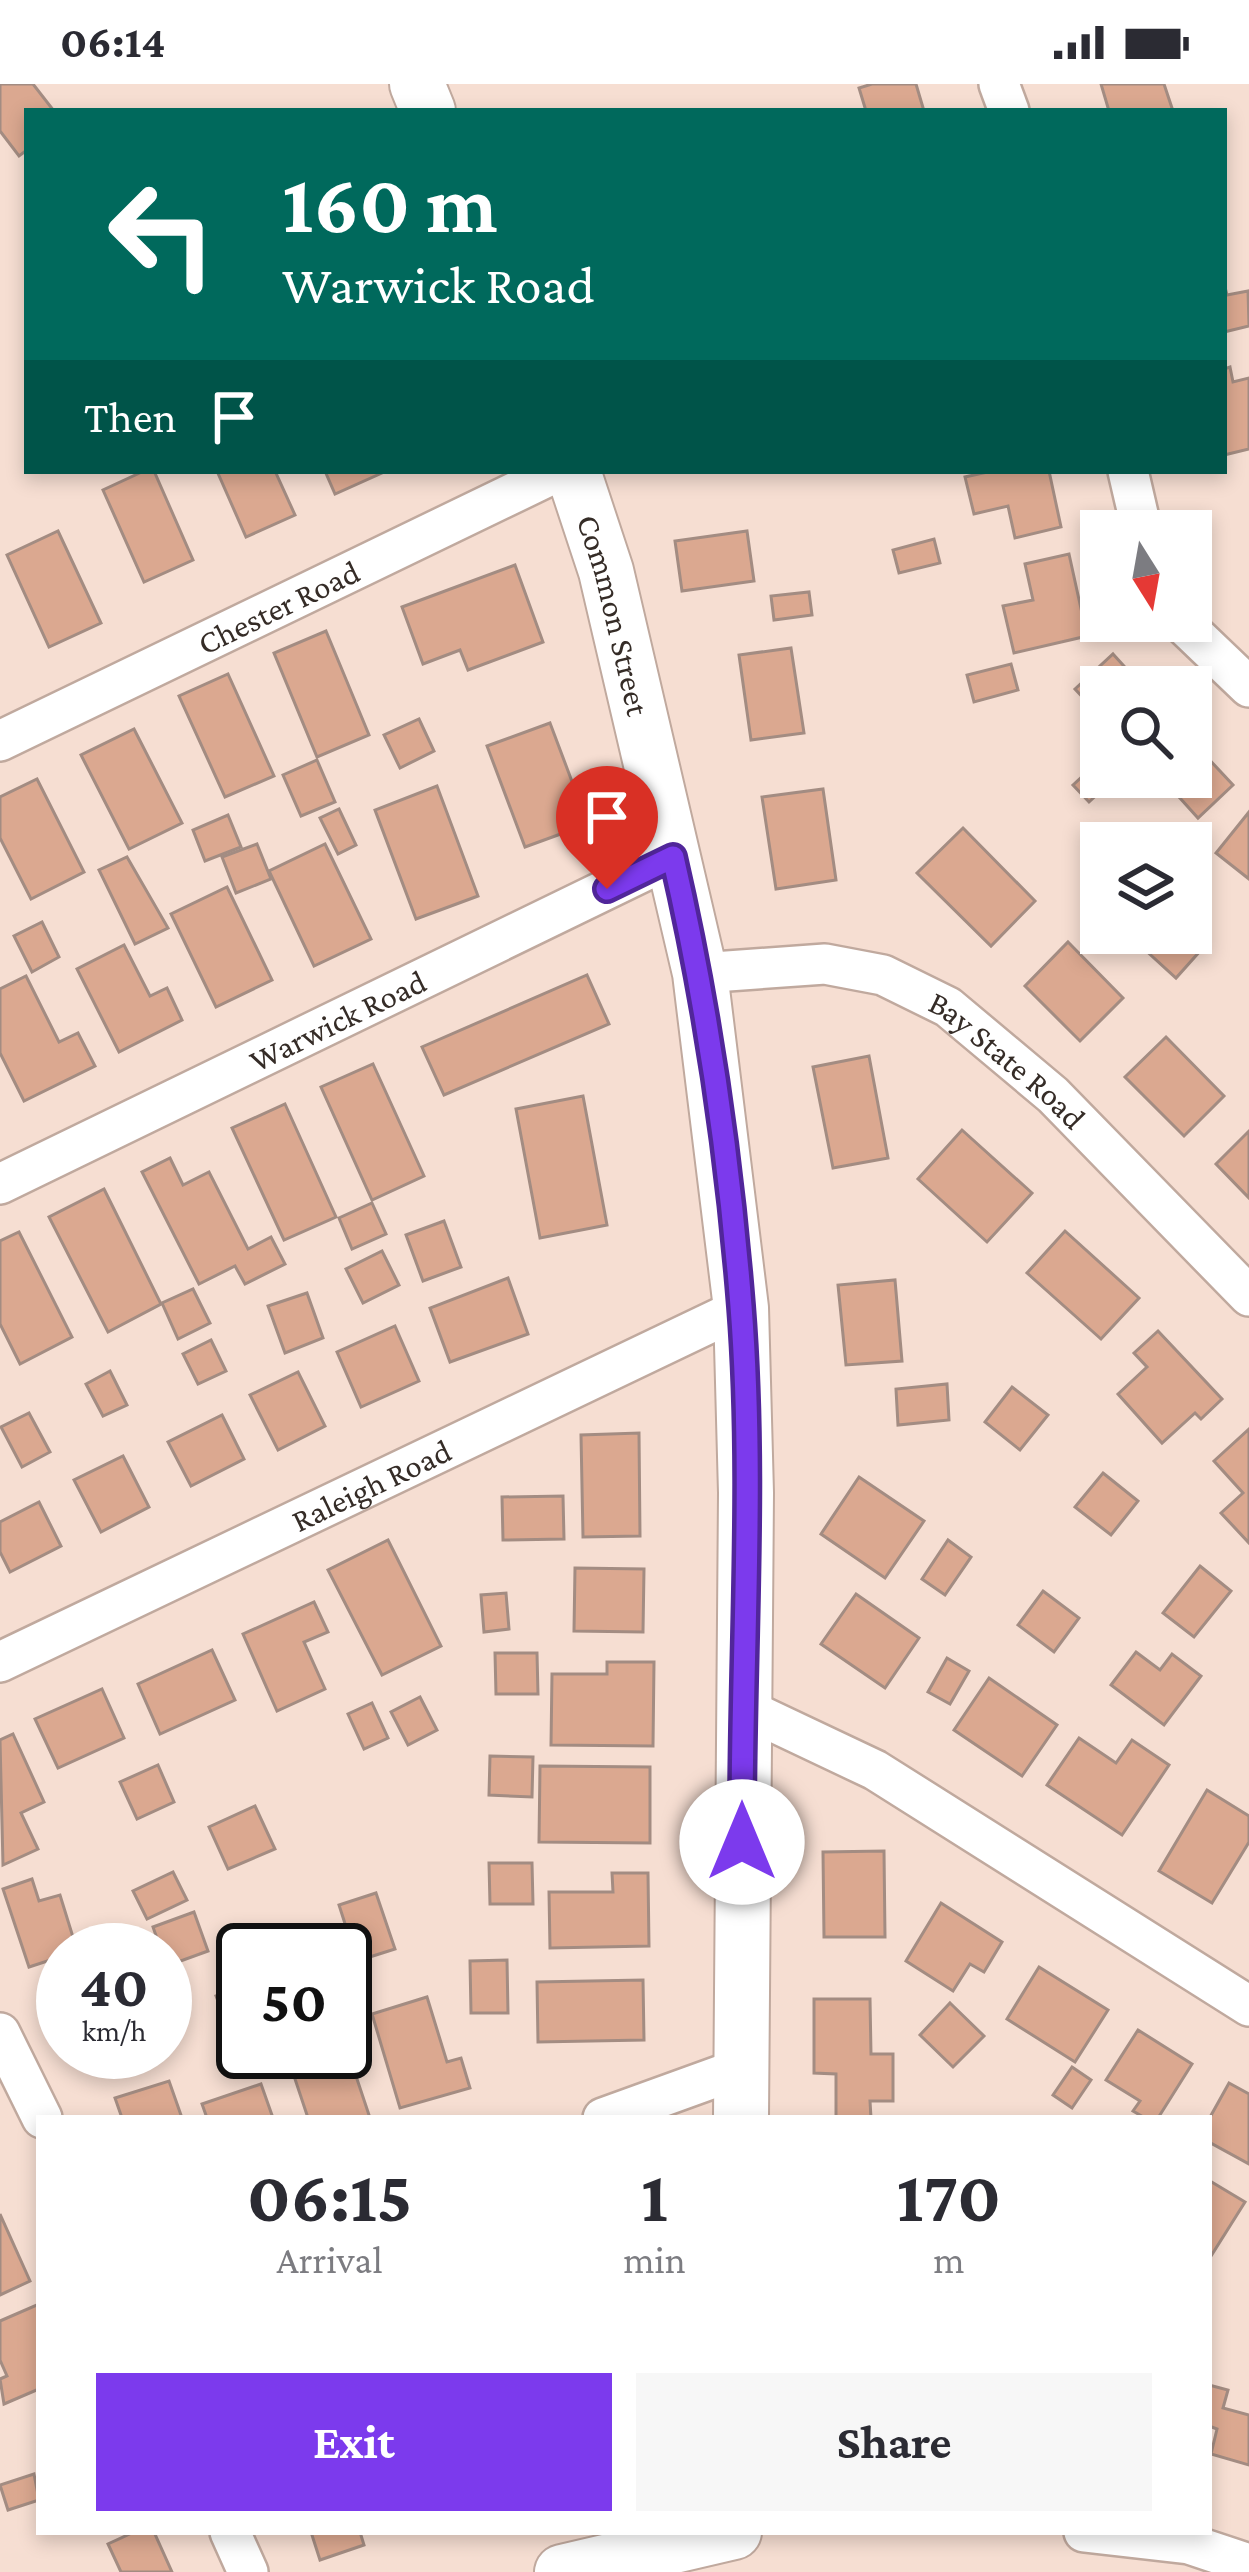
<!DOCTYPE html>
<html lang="en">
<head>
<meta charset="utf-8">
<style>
	:root { --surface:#fff; --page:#f7f7f7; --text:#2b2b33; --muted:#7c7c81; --accent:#7c3aed }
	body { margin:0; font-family:"Crimson Pro",serif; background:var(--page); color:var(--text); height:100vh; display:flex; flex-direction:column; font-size:45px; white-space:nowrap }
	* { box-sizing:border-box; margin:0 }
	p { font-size:39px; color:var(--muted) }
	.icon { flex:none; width:66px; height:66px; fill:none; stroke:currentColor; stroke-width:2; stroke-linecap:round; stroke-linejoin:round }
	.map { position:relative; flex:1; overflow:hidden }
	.sheet { position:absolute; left:36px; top:2031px; width:1176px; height:420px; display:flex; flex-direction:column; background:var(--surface); border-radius:0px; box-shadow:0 6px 18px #0003 }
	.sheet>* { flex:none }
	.top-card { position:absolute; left:24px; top:24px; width:1203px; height:366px; border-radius:0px; box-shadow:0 6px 18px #0003; background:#00695c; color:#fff; overflow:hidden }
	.needle { width:78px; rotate:169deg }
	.tools { position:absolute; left:1080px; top:426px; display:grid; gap:24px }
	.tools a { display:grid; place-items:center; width:132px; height:132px; border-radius:0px; background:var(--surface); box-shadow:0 6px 18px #0003; font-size:60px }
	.speed { position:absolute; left:36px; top:1839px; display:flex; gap:24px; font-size:60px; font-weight:700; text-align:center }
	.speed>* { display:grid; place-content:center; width:156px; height:156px; border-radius:50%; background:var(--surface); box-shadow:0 6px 18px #0003; line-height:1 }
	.speed small { font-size:30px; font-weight:400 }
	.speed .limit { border:6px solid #111; border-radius:18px; background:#fff; color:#111 }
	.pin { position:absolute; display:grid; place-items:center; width:102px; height:102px; color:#fff; margin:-123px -51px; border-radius:50% 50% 50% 0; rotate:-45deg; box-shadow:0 0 12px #0007 }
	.pin .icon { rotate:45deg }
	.me { position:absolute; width:132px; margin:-66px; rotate:0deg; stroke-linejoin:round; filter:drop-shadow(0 0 9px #0008) }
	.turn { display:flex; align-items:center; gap:42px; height:252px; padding:0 60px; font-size:54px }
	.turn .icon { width:156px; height:156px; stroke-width:2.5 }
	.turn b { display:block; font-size:84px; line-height:102px }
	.then { display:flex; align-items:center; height:114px; padding:0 60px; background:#0003; gap:24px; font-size:45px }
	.eta { display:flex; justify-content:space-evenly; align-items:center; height:204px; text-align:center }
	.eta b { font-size:72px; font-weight:700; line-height:84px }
	.action { display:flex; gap:24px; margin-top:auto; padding:24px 60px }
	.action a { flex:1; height:138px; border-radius:0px; background:var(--accent); color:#fff; font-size:48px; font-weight:700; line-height:138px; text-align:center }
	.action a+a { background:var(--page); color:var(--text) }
	.status { display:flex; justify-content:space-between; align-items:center; height:84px; padding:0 60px; background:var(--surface); direction:ltr }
	.status svg { height:33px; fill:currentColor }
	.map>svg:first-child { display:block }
	.building { fill:#dba890; stroke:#a38c82; stroke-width:3 }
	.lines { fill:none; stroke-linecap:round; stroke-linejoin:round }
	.street-casing { stroke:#c0a99e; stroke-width:44 }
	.secondary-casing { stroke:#c0a99e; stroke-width:58 }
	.street { stroke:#fff; stroke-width:39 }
	.secondary { stroke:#fff; stroke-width:54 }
	.route-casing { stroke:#51269a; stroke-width:30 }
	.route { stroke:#7c3aed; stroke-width:21 }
	.labels { text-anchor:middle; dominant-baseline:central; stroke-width:12; stroke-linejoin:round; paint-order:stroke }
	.street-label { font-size:33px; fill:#352c27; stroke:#fcede6 }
</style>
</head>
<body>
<div class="status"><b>06:14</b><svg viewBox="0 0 49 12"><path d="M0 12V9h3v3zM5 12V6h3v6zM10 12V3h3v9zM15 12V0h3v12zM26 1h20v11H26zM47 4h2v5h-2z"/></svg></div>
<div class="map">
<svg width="1249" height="2488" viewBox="0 0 1249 2488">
	<rect width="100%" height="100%" fill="#f6ded2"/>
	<!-- building -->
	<g class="building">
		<path d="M 0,0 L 33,0 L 54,27 L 27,27 L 27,66 L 19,72 L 0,47 Z"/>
		<path d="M 872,0 L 916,0 L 924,27 L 866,27 L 859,4 Z"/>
		<path d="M 1101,0 L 1164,0 L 1173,27 L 1109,27 Z"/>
		<path d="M 1224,199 L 1227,211 L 1248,207 L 1249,242 L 1224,248 Z"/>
		<path d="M 1230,283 L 1233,298 L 1249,294 L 1249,365 L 1224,371 L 1224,285 Z"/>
		<path d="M 144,387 L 154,387 L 193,476 L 144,498 L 103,406 Z"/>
		<path d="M 217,387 L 275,387 L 295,431 L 246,453 Z"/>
		<path d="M 325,387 L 383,387 L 384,388 L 335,410 Z"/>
		<path d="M 992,387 L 1049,387 L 1061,443 L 1015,454 L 1008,422 L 974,430 L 965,393 Z"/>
		<path d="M 58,447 L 101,539 L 49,563 L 7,471 Z"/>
		<path d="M 747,447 L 754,497 L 682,507 L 675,457 Z"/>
		<path d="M 934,455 L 940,479 L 899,489 L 893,466 Z"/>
		<path d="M 1069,470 L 1087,552 L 1014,569 L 1003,522 L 1033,516 L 1025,480 Z"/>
		<path d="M 515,481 L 543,558 L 468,586 L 460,566 L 423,580 L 402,523 Z"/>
		<path d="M 809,508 L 812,531 L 774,536 L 771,512 Z"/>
		<path d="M 326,547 L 369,651 L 317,673 L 274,569 Z"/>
		<path d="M 791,564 L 804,649 L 751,656 L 739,571 Z"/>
		<path d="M 1113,570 L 1143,603 L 1101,603 L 1101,633 L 1075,605 Z"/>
		<path d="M 1011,580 L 1018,606 L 974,618 L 967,591 Z"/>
		<path d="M 228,590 L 274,692 L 225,713 L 179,612 Z"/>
		<path d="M 419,635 L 434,667 L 400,684 L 384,651 Z"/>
		<path d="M 550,639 L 588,740 L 525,763 L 487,662 Z"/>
		<path d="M 134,645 L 182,739 L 129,765 L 81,671 Z"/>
		<path d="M 1191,656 L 1233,701 L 1198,734 L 1161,693 L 1191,693 Z"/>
		<path d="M 1101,675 L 1101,693 L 1116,693 L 1089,718 L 1073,701 Z"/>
		<path d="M 317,676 L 335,718 L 301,732 L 283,691 Z"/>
		<path d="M 37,695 L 84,788 L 31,815 L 0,754 L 0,713 Z"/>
		<path d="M 437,702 L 478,812 L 416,835 L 375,726 Z"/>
		<path d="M 823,705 L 836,796 L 776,805 L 762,713 Z"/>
		<path d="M 339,725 L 356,761 L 338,770 L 320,734 Z"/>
		<path d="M 1249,728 L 1249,795 L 1216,769 Z"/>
		<path d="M 228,731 L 241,763 L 205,777 L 193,746 Z"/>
		<path d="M 963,744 L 1035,817 L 991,862 L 917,789 Z"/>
		<path d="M 257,760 L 271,795 L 236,809 L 222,773 Z"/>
		<path d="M 325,760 L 371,855 L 314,882 L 269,787 Z"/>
		<path d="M 127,773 L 168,844 L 135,860 L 99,786 Z"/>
		<path d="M 227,803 L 272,896 L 216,923 L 171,830 Z"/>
		<path d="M 42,838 L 59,873 L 32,888 L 14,852 Z"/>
		<path d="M 1191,841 L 1209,857 L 1176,894 L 1143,864 L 1157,849 L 1191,849 Z"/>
		<path d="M 1068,858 L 1123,914 L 1080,957 L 1025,902 Z"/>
		<path d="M 124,861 L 150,912 L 167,904 L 182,936 L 119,968 L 77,885 Z"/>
		<path d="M 587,891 L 609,940 L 444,1011 L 422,963 Z"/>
		<path d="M 26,892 L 59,958 L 78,949 L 95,982 L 24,1017 L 0,969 L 0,905 Z"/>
		<path d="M 1166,953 L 1224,1012 L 1184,1052 L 1125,993 Z"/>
		<path d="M 869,972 L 888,1074 L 833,1084 L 813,983 Z"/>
		<path d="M 373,980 L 424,1092 L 372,1116 L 321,1003 Z"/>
		<path d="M 583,1012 L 607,1141 L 540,1154 L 516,1025 Z"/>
		<path d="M 285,1020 L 336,1133 L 284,1156 L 232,1044 Z"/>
		<path d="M 962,1046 L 1032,1109 L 987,1158 L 918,1095 Z"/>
		<path d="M 1249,1047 L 1249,1114 L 1216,1080 Z"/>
		<path d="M 170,1074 L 183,1101 L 209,1088 L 248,1165 L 271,1153 L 285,1180 L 245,1200 L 235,1182 L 199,1200 L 142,1088 Z"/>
		<path d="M 104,1105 L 161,1220 L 108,1248 L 49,1133 Z"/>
		<path d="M 372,1119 L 386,1150 L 352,1165 L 339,1134 Z"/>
		<path d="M 444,1137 L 461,1183 L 423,1197 L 406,1151 Z"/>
		<path d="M 1065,1147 L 1139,1214 L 1101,1255 L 1027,1189 Z"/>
		<path d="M 19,1148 L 72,1253 L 20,1280 L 0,1240 L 0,1157 Z"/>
		<path d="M 382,1167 L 399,1201 L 363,1219 L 346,1185 Z"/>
		<path d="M 508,1194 L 528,1250 L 450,1278 L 430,1224 Z"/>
		<path d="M 895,1196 L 902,1277 L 846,1281 L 838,1201 Z"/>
		<path d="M 193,1205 L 210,1239 L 178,1255 L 162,1219 Z"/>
		<path d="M 307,1209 L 323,1254 L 285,1269 L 268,1222 Z"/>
		<path d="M 395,1242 L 419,1297 L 361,1323 L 337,1268 Z"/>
		<path d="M 1158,1247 L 1222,1315 L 1201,1335 L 1195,1329 L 1162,1359 L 1118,1310 L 1147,1283 L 1134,1269 Z"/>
		<path d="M 211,1256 L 226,1287 L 198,1300 L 183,1270 Z"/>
		<path d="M 110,1287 L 127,1321 L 103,1332 L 86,1300 Z"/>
		<path d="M 298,1288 L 325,1342 L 278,1366 L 250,1311 Z"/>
		<path d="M 947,1300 L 949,1336 L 898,1341 L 896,1305 Z"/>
		<path d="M 1012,1303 L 1048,1331 L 1020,1366 L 985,1338 Z"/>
		<path d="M 29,1329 L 50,1368 L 22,1383 L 1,1343 Z"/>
		<path d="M 222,1331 L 244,1375 L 191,1402 L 168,1358 Z"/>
		<path d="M 1249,1345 L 1249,1459 L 1221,1429 L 1243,1409 L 1214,1377 Z"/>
		<path d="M 639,1349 L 640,1452 L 583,1453 L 581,1351 Z"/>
		<path d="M 123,1372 L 149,1423 L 101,1448 L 74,1396 Z"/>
		<path d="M 1103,1389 L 1138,1417 L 1111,1451 L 1075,1423 Z"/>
		<path d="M 859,1393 L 924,1437 L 885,1494 L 821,1450 Z"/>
		<path d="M 563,1412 L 564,1455 L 503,1456 L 502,1413 Z"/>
		<path d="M 39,1418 L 61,1462 L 10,1488 L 0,1468 L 0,1438 Z"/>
		<path d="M 388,1456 L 441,1562 L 382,1591 L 328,1486 Z"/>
		<path d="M 948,1456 L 971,1473 L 945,1511 L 922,1495 Z"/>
		<path d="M 1200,1482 L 1231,1507 L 1194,1553 L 1163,1529 Z"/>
		<path d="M 575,1484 L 644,1485 L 643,1548 L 574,1547 Z"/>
		<path d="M 1043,1507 L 1079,1534 L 1054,1568 L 1018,1541 Z"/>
		<path d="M 506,1509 L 509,1545 L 484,1548 L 481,1511 Z"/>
		<path d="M 856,1510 L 919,1554 L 885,1604 L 821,1560 Z"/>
		<path d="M 314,1518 L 328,1548 L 304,1558 L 325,1605 L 277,1627 L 243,1550 Z"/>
		<path d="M 212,1566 L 235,1616 L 160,1650 L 138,1600 Z"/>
		<path d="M 1136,1568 L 1160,1586 L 1172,1570 L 1201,1592 L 1164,1641 L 1111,1601 Z"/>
		<path d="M 495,1569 L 537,1569 L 538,1610 L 496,1610 Z"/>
		<path d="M 947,1574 L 969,1587 L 950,1620 L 928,1608 Z"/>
		<path d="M 607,1578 L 654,1578 L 653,1662 L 551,1661 L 552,1590 L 607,1590 Z"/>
		<path d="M 989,1594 L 1057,1641 L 1022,1692 L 954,1646 Z"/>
		<path d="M 102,1605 L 124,1654 L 58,1684 L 35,1635 Z"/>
		<path d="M 420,1613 L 437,1646 L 408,1661 L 391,1628 Z"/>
		<path d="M 372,1619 L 388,1654 L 364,1665 L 348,1630 Z"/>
		<path d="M 13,1650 L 44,1718 L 21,1729 L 38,1765 L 3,1781 L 0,1656 Z"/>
		<path d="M 1079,1654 L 1116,1679 L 1132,1656 L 1169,1681 L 1122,1751 L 1047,1701 Z"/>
		<path d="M 490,1672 L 533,1673 L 532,1713 L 489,1711 Z"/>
		<path d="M 158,1681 L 174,1718 L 137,1735 L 120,1698 Z"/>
		<path d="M 540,1682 L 650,1683 L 650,1759 L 539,1758 Z"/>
		<path d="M 1207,1706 L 1249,1732 L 1249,1758 L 1212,1819 L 1159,1787 Z"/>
		<path d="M 255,1722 L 275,1765 L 228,1785 L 209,1743 Z"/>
		<path d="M 884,1767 L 885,1853 L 824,1853 L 823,1768 Z"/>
		<path d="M 489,1779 L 532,1779 L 533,1820 L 490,1820 Z"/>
		<path d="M 173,1788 L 187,1816 L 147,1835 L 133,1807 Z"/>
		<path d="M 612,1789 L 648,1789 L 649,1862 L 550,1864 L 549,1808 L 613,1808 Z"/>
		<path d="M 32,1795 L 39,1817 L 60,1811 L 77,1866 L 63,1866 L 63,1872 L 29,1883 L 3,1805 Z"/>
		<path d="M 376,1809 L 395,1865 L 357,1877 L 339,1821 Z"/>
		<path d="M 941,1819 L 1002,1858 L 984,1888 L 970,1880 L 953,1907 L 906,1877 Z"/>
		<path d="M 194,1828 L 208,1867 L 167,1882 L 165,1866 L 161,1866 L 153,1843 Z"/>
		<path d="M 273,1852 L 275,1859 L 295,1853 L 299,1866 L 257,1866 L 255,1858 Z"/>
		<path d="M 507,1876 L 508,1929 L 471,1929 L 470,1877 Z"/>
		<path d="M 1039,1883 L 1108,1926 L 1075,1978 L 1007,1935 Z"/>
		<path d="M 643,1896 L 644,1956 L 538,1958 L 537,1898 Z"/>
		<path d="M 243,1902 L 243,1951 L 232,1954 L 216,1912 Z"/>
		<path d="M 427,1913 L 447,1978 L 461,1974 L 470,2004 L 400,2024 L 372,1930 Z"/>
		<path d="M 814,1915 L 870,1915 L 871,1970 L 893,1970 L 893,2017 L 870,2017 L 871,2034 L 836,2034 L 836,1990 L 814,1989 Z"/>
		<path d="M 950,1919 L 984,1952 L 953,1983 L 920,1951 Z"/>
		<path d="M 1138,1946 L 1192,1980 L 1158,2034 L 1145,2034 L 1133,2027 L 1140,2017 L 1106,1996 Z"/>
		<path d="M 346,1962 L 370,2034 L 308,2034 L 286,1968 L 345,1968 Z"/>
		<path d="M 1072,1983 L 1091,1996 L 1072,2024 L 1053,2011 Z"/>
		<path d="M 169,1997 L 182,2034 L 122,2034 L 115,2014 Z"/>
		<path d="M 1229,1999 L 1249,2010 L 1249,2080 L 1209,2058 L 1209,2035 Z"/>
		<path d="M 261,2000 L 273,2034 L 207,2034 L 202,2020 Z"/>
		<path d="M 1210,2097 L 1245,2118 L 1211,2172 L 1209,2171 Z"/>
		<path d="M 0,2130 L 30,2197 L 0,2211 Z"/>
		<path d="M 39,2220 L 39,2305 L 4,2320 L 0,2295 L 7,2292 L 0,2276 L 0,2237 Z"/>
		<path d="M 1209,2301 L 1228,2306 L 1223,2324 L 1249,2331 L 1249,2381 L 1211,2370 L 1217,2345 L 1209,2342 Z"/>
		<path d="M 34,2390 L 39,2416 L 8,2426 L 0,2401 Z"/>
		<path d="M 134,2448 L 154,2448 L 172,2488 L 121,2488 L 108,2460 Z"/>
		<path d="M 311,2448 L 360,2448 L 364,2461 L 320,2476 Z"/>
	</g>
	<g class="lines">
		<defs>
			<g id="street">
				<path d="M 999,0 L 1009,27"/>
				<path d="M 1128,387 L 1142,447"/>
				<path d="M 1180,537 L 1249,603"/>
				<path id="s1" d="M 0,657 L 559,387"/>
				<path id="s2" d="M 700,889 L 825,880 L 883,891 L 948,923 L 1053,1011 L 1249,1212"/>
				<path id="s3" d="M 0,1100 L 673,773"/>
				<path id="s4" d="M 0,1578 L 741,1224"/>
				<path d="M 742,1623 L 875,1686 L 1249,1922"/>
				<path d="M 0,1949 L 42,2034"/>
				<path d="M 603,2034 L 744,1983"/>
				<path d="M 230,2448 L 248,2488"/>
				<path d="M 1084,2448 L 1189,2460 L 1249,2480"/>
			</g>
			<g id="secondary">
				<path d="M 417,0 L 428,27"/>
				<path id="s5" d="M 573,387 L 606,487 L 700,889 L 741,1224 L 746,1409 L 741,2034"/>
				<path d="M 562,2488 L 734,2448"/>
			</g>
		</defs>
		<!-- street casing -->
		<use href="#street" class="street-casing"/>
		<!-- secondary casing -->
		<use href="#secondary" class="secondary-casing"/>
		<!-- street -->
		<use href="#street" class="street"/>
		<!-- secondary -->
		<use href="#secondary" class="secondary"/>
	</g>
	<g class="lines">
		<defs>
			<path id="route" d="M 607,805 L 673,773 C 707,920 729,1071 741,1222 C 755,1399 741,1580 742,1758"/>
		</defs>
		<!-- route casing -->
		<use href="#route" class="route-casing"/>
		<!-- route -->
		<use href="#route" class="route"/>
	</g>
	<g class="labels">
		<!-- street labels -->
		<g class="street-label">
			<text stroke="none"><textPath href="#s1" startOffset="309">Chester Road</textPath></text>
			<text stroke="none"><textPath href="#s5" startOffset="150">Common Street</textPath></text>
			<text stroke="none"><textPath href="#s3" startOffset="375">Warwick Road</textPath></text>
			<text stroke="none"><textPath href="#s2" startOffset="336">Bay State Road</textPath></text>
			<text stroke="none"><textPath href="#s4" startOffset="411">Raleigh Road</textPath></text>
		</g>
	</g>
</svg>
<div class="tools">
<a><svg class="needle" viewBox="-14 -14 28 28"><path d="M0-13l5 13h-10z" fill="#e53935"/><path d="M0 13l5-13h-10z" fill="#7c7c81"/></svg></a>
<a><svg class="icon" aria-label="search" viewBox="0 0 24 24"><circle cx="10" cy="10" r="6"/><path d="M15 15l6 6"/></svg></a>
<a><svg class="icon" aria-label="layers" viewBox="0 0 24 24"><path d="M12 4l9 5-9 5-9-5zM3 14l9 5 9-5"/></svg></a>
</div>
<div class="speed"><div>40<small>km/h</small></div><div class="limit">50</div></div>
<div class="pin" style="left:607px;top:805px;background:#d93025"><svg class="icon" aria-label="arrive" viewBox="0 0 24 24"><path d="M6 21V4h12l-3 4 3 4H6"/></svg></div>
<svg class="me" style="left:742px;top:1758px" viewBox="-20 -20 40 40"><circle r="19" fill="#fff"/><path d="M0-13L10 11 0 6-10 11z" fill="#7c3aed"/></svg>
<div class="top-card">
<div class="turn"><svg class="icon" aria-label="left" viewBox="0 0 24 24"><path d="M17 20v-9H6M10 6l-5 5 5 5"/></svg><div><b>160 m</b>Warwick Road</div></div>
<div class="then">Then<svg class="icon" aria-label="arrive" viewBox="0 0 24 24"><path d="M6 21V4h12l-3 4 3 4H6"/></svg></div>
</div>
<section class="sheet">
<div class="eta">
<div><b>06:15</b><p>Arrival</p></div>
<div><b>1</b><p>min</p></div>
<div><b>170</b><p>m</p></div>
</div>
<div class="action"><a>Exit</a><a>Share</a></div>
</section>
</div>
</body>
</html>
